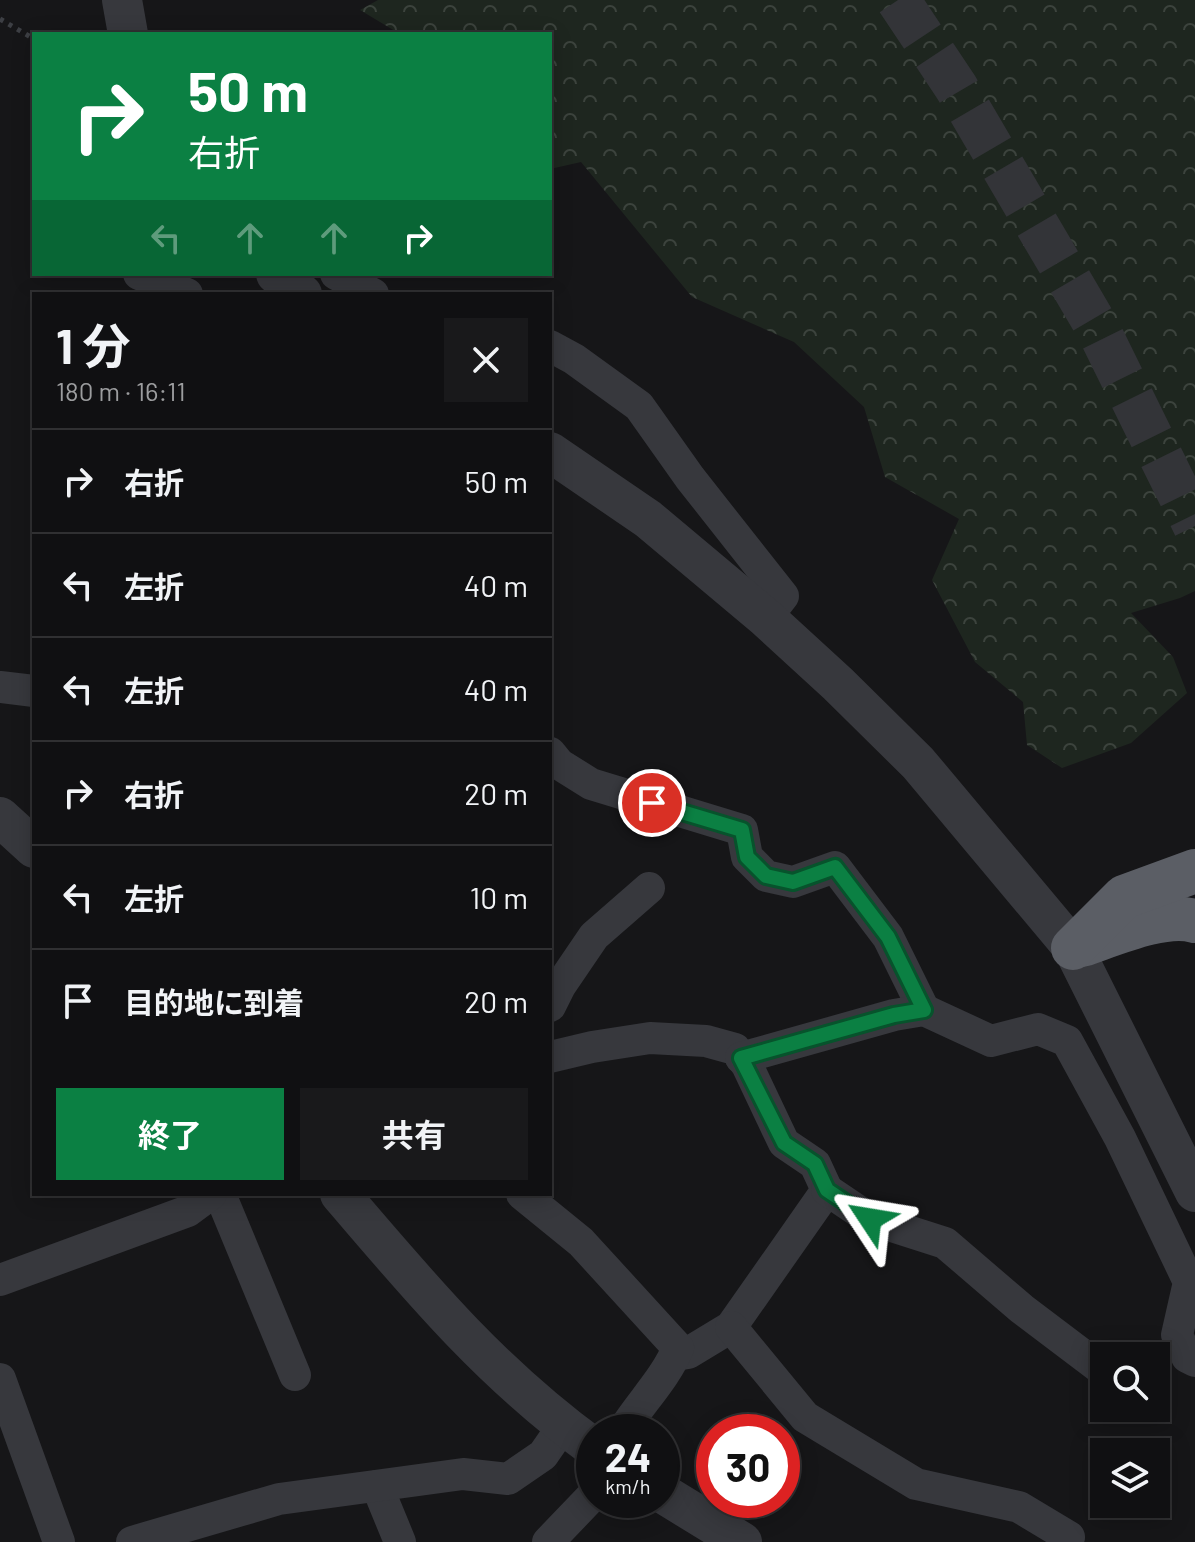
<!DOCTYPE html>
<html lang="ja">
<head>
<meta charset="utf-8">
<style>
	:root { --surface:#101012; --page:#19191b; --text:#f1f3f6; --muted:#9c9d9f; --line:#303032; --accent:#0b8043 }
	body { margin:0; font-family:Barlow,"Noto Sans JP",sans-serif; background:var(--page); color:var(--text); height:100vh; display:flex; flex-direction:column; font-size:30px; white-space:nowrap }
	* { box-sizing:border-box; margin:0 }
	p { font-size:26px; color:var(--muted) }
	.icon { flex:none; width:44px; height:44px; fill:none; stroke:currentColor; stroke-width:2; stroke-linecap:round; stroke-linejoin:round }
	.map { position:relative; flex:1; overflow:hidden }
	.sheet { position:absolute; left:32px; top:292px; width:520px; height:904px; display:flex; flex-direction:column; background:var(--surface); border-radius:0px; box-shadow:0 4px 20px #0003,0 0 0 2px var(--line) }
	.sheet>* { flex:none }
	.banner { position:absolute; left:32px; top:32px; width:520px; height:244px; border-radius:0px; box-shadow:0 4px 20px #0003,0 0 0 2px var(--line); background:#0b8043; color:#fff; overflow:hidden }
	.tools { position:absolute; left:1090px; top:1342px; display:grid; gap:16px }
	.tools a { display:grid; place-items:center; width:80px; height:80px; border-radius:0px; background:var(--surface); box-shadow:0 4px 20px #0003,0 0 0 2px var(--line); font-size:40px }
	.speed { position:absolute; left:576px; top:1414px; display:flex; gap:16px; font-size:40px; font-weight:700; text-align:center }
	.speed>* { display:grid; place-content:center; width:104px; height:104px; border-radius:50%; background:var(--surface); box-shadow:0 4px 20px #0003,0 0 0 2px var(--line); line-height:1 }
	.speed small { font-size:20px; font-weight:400 }
	.speed .limit { border:12px solid #d22; background:#fff; color:#111 }
	.pin { position:absolute; display:grid; place-items:center; width:68px; height:68px; color:#fff; margin:-34px; border:4px solid #fff; border-radius:50%; box-shadow:0 2px 8px #0007 }
	.me { position:absolute; width:88px; margin:-44px; rotate:303deg; stroke-linejoin:round; filter:drop-shadow(0 0 6px #0008) }
	.turn { display:flex; align-items:center; gap:28px; height:168px; padding:0 24px; font-size:36px }
	.turn .icon { width:104px; height:104px; stroke-width:2.5 }
	.turn b { display:block; font-size:56px; line-height:68px }
	.lanes { display:flex; align-items:center; height:76px; padding:0 24px; background:#0003; justify-content:center; gap:40px; direction:ltr }
	.lanes .off { opacity:.35 }
	.round { display:grid; place-items:center; flex:none; width:84px; height:84px; border-radius:0px; background:var(--page) }
	.head { display:flex; align-items:center; justify-content:space-between; height:136px; padding:0 24px }
	h1 { font-size:48px; font-weight:700; line-height:60px }
	.primary-button { display:flex; gap:16px; margin-top:auto; padding:16px 24px }
	.primary-button a { flex:1; height:92px; border-radius:0px; background:var(--accent); color:#fff; font-size:32px; font-weight:700; line-height:92px; text-align:center }
	.primary-button a+a { background:var(--page); color:var(--text) }
	ul { padding:0; list-style:none }
	li { display:flex; align-items:center; gap:24px; height:104px; padding:0 24px; border-top:2px solid var(--line) }
	li div { flex:1 }
	li b { display:block; font-size:30px }
	li em { font-style:normal }
	.map>svg:first-child { display:block }
	.forest { fill:url(#forest-crowns) }
	.lines { fill:none; stroke-linecap:round; stroke-linejoin:round }
	.trunk-tunnel { stroke:#333438; stroke-width:44; stroke-dasharray:44 22; stroke-linecap:butt }
	.path { stroke:#3d3f44; stroke-width:5; stroke-dasharray:4 6; stroke-linecap:butt }
	.minor { stroke:#37383d; stroke-width:32 }
	.tertiary { stroke:#37383d; stroke-width:40 }
	.trunk { stroke:#5b5e65; stroke-width:44 }
	.route-casing { stroke:#07532c; stroke-width:20 }
	.route { stroke:#0b8043; stroke-width:14 }
</style>
</head>
<body>
<div class="map">
<svg width="1195" height="1542" viewBox="0 0 1195 1542">
	<defs>
		<pattern id="forest-crowns" width="20" height="18" patternUnits="userSpaceOnUse" patternTransform="scale(2)"><rect width="20" height="18" fill="#1e261f"/><path d="M2 6a3 3 0 1 1 6 0M12 15a3 3 0 1 1 6 0" fill="none" stroke="#3c433d"/></pattern>
	</defs>
	<rect width="100%" height="100%" fill="#161618"/>
	<!-- forest -->
	<path class="forest" d="M 378,0 L 1195,0 L 1195,591 L 1180,598 L 1131,613 L 1173,657 L 1187,693 L 1131,743 L 1062,768 L 1027,745 L 1023,702 L 975,662 L 932,580 L 959,519 L 885,477 L 864,407 L 794,342 L 692,297 L 581,162 L 550,169 L 550,34 L 400,34 L 360,10 Z"/>
	<g class="lines">
		<!-- trunk-tunnel -->
		<path class="trunk-tunnel" d="M 898,0 L 956,87 L 1098,329 L 1195,526"/>
		<!-- path -->
		<path class="path" d="M 0,19 L 34,39"/>
		<!-- minor -->
		<g class="minor">
			<path d="M 139,274 L 187,294"/>
			<path d="M 336,274 L 373,294"/>
			<path d="M 550,346 L 574,359 L 639,406 L 690,478 L 783,596 L 766,618"/>
			<path d="M 0,687 L 34,691"/>
			<path d="M 550,753 L 559,764 L 591,784 L 742,830 L 747,857 L 766,876 L 793,882 L 835,867 L 888,937 L 924,1010"/>
			<path d="M 550,1006 L 560,986 L 594,936 L 649,888"/>
			<path d="M 550,1057 L 592,1047 L 650,1038 L 706,1041 L 735,1049 L 747,1065 L 784,1143 L 815,1164 L 827,1190 L 731,1327 L 688,1353 L 675,1355"/>
			<path d="M 741,1058 L 894,1015 L 924,1010 L 991,1041 L 1038,1029 L 1067,1041 L 1120,1138 L 1189,1282 L 1177,1335 L 1187,1357 L 1195,1361"/>
			<path d="M 827,1190 L 870,1219 L 945,1243 L 1022,1309 L 1104,1371"/>
			<path d="M 220,1194 L 295,1375"/>
			<path d="M 522,1194 L 581,1242 L 678,1348 C 665,1379 640,1403 622,1432"/>
			<path d="M 0,1280 L 188,1211 L 211,1194"/>
			<path d="M 731,1327 L 805,1417 L 916,1484 L 1019,1507 L 1069,1537"/>
			<path d="M 0,1379 L 59,1542"/>
			<path d="M 377,1486 L 400,1542"/>
			<path d="M 132,1542 L 279,1499 L 463,1474 L 508,1479 L 543,1455 L 563,1426"/>
			<path d="M 548,1542 L 594,1494"/>
		</g>
		<!-- tertiary -->
		<g class="tertiary">
			<path d="M 122,0 L 128,34"/>
			<path d="M 276,274 L 302,294"/>
			<path d="M 550,452 L 648,519 L 766,618 L 838,684 L 918,763 L 1073,948 L 1195,1192"/>
			<path d="M 0,817 L 34,848"/>
			<path d="M 340,1194 C 421,1289 492,1374 594,1448"/>
			<path d="M 662,1493 L 742,1542"/>
		</g>
		<!-- trunk -->
		<g class="trunk">
			<path d="M 1082,945 C 1112,935 1164,912 1195,921"/>
			<path d="M 1073,948 L 1124,897 L 1195,871"/>
		</g>
	</g>
	<g class="lines">
		<defs>
			<path id="route" d="M 652,803 L 742,830 L 747,857 L 766,876 L 793,882 L 835,867 L 888,937 L 924,1010 L 894,1015 L 741,1058 L 784,1143 L 815,1164 L 827,1190 L 870,1219"/>
		</defs>
		<!-- route casing -->
		<use href="#route" class="route-casing"/>
		<!-- route -->
		<use href="#route" class="route"/>
	</g>
</svg>
<div class="tools">
<a><svg class="icon" aria-label="search" viewBox="0 0 24 24"><circle cx="10" cy="10" r="6"/><path d="M15 15l6 6"/></svg></a>
<a><svg class="icon" aria-label="layers" viewBox="0 0 24 24"><path d="M12 4l9 5-9 5-9-5zM3 14l9 5 9-5"/></svg></a>
</div>
<div class="speed"><div>24<small>km/h</small></div><div class="limit">30</div></div>
<div class="pin" style="left:652px;top:803px;background:#d93025"><svg class="icon" aria-label="arrive" viewBox="0 0 24 24"><path d="M6 21V4h12l-3 4 3 4H6"/></svg></div>
<svg class="me" style="left:870px;top:1219px" viewBox="-20 -20 40 40"><path d="M0-17L14 15 0 8-14 15z" fill="#0b8043" stroke="#fff" stroke-width="4"/></svg>
<div class="banner">
<div class="turn"><svg class="icon" aria-label="right" viewBox="0 0 24 24"><path d="M7 20v-9h11M14 6l5 5-5 5"/></svg><div><b>50 m</b>右折</div></div>
<div class="lanes"><svg class="icon off" aria-label="left" viewBox="0 0 24 24"><path d="M17 20v-9H6M10 6l-5 5 5 5"/></svg><svg class="icon off" aria-label="ahead" viewBox="0 0 24 24"><path d="M12 20V5M6 11l6-6 6 6"/></svg><svg class="icon off" aria-label="ahead" viewBox="0 0 24 24"><path d="M12 20V5M6 11l6-6 6 6"/></svg><svg class="icon" aria-label="right" viewBox="0 0 24 24"><path d="M7 20v-9h11M14 6l5 5-5 5"/></svg></div>
</div>
<section class="sheet">
<div class="head"><div><h1>1 分</h1><p>180 m · 16:11</p></div><a class="round"><svg class="icon" aria-label="close" viewBox="0 0 24 24"><path d="M6 6l12 12M18 6L6 18"/></svg></a></div>
<ul>
<li><svg class="icon" aria-label="right" viewBox="0 0 24 24"><path d="M7 20v-9h11M14 6l5 5-5 5"/></svg><div><b>右折</b></div><em>50 m</em></li>
<li><svg class="icon" aria-label="left" viewBox="0 0 24 24"><path d="M17 20v-9H6M10 6l-5 5 5 5"/></svg><div><b>左折</b></div><em>40 m</em></li>
<li><svg class="icon" aria-label="left" viewBox="0 0 24 24"><path d="M17 20v-9H6M10 6l-5 5 5 5"/></svg><div><b>左折</b></div><em>40 m</em></li>
<li><svg class="icon" aria-label="right" viewBox="0 0 24 24"><path d="M7 20v-9h11M14 6l5 5-5 5"/></svg><div><b>右折</b></div><em>20 m</em></li>
<li><svg class="icon" aria-label="left" viewBox="0 0 24 24"><path d="M17 20v-9H6M10 6l-5 5 5 5"/></svg><div><b>左折</b></div><em>10 m</em></li>
<li><svg class="icon" aria-label="arrive" viewBox="0 0 24 24"><path d="M6 21V4h12l-3 4 3 4H6"/></svg><div><b>目的地に到着</b></div><em>20 m</em></li>
</ul>
<div class="primary-button"><a>終了</a><a>共有</a></div>
</section>
</div>
</body>
</html>
